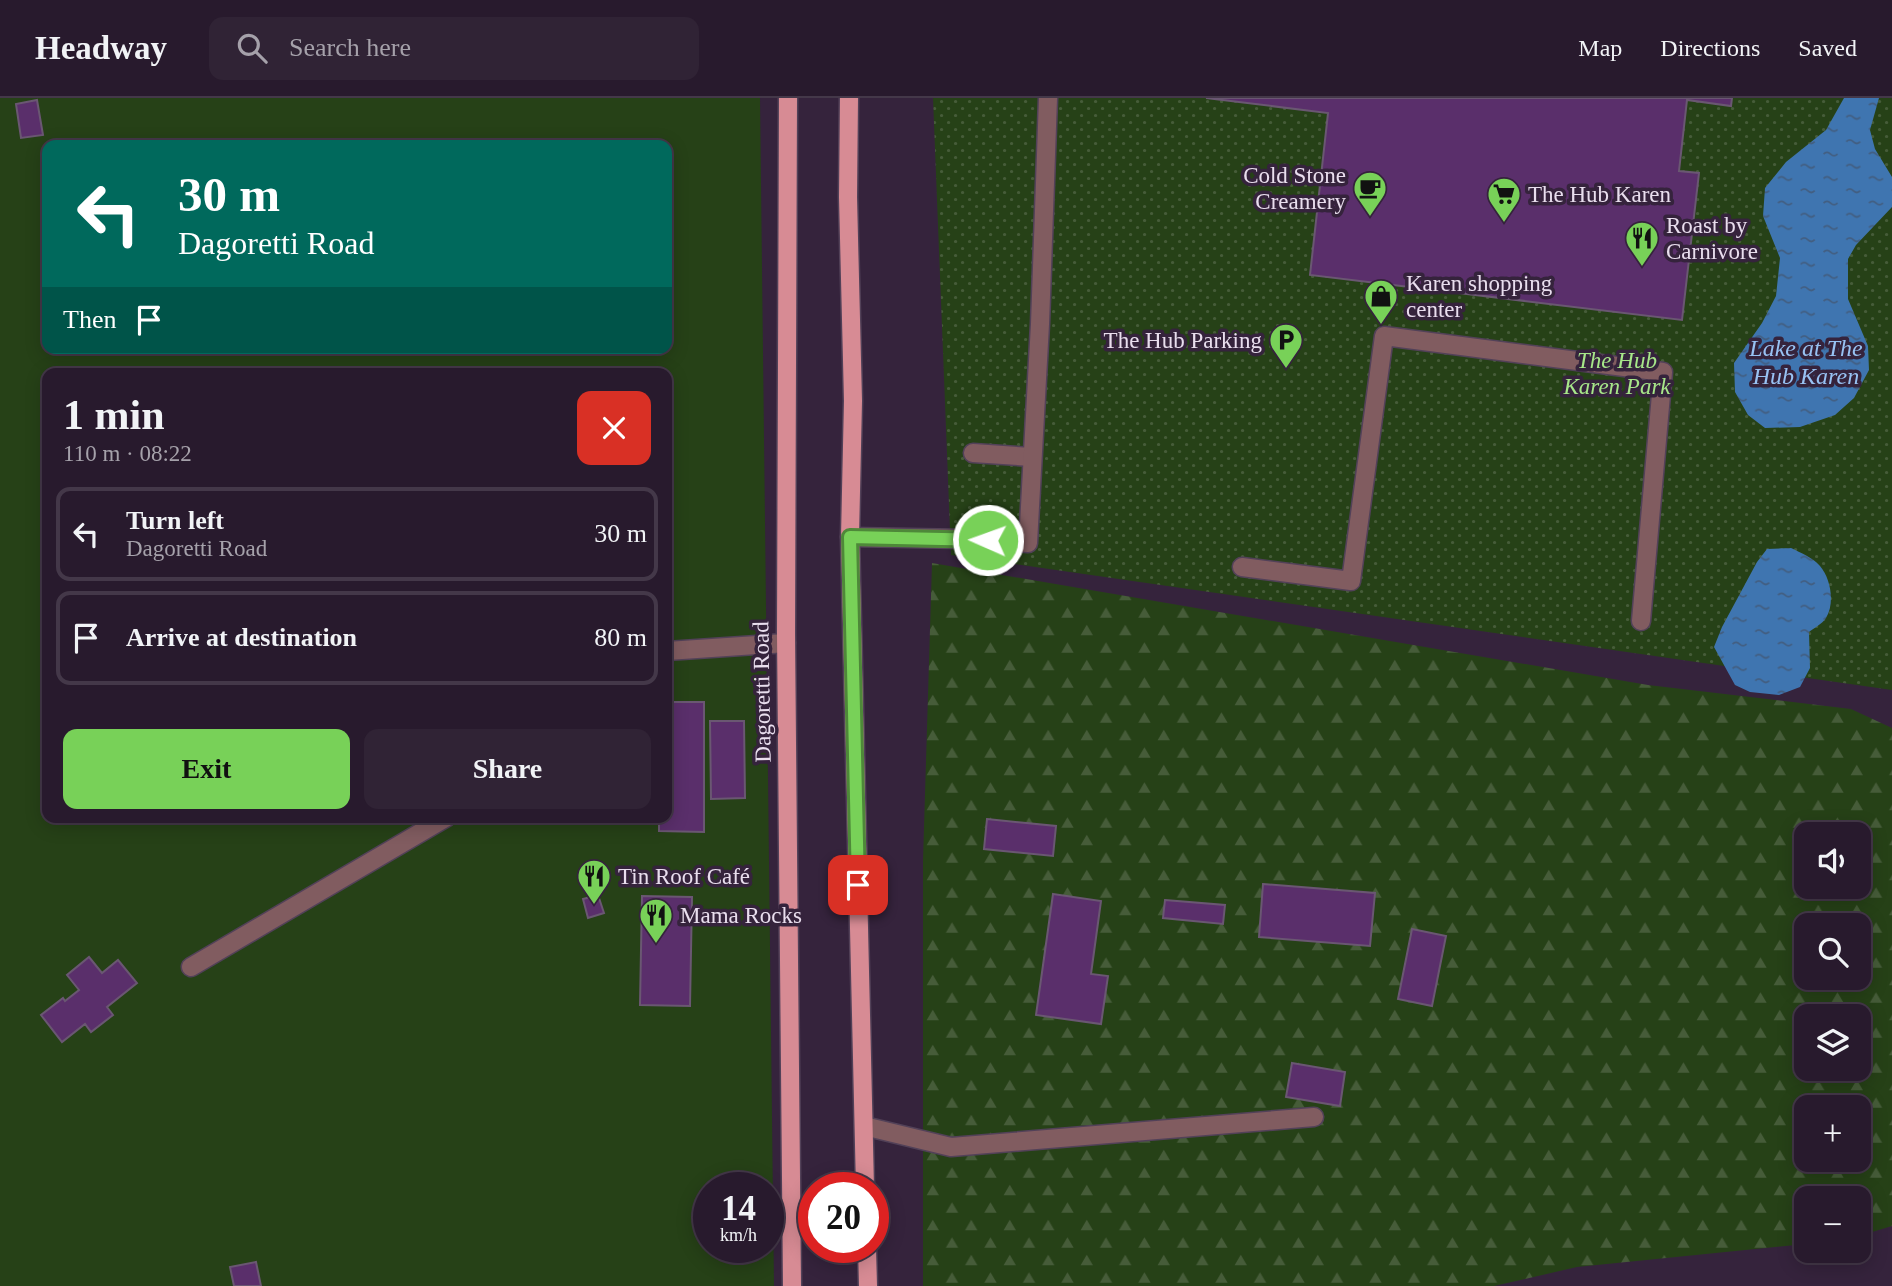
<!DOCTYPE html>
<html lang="en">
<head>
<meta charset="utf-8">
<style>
	:root { --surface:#281a2d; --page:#302335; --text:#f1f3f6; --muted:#a5a1aa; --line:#443849; --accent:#78d158 }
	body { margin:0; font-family:"Times New Roman",serif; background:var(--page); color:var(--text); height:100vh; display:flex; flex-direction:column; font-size:26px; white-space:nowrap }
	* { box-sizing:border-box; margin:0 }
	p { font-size:23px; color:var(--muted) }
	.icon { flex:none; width:38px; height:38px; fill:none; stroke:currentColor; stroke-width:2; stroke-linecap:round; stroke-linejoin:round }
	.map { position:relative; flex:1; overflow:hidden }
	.panel { position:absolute; left:42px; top:270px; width:630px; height:455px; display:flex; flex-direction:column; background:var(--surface); border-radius:14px; box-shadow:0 4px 18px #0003,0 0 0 2px var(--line) }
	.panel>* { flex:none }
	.top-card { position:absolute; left:42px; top:42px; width:630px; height:214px; border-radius:14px; box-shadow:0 4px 18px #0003,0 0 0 2px var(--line); background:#00695c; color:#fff; overflow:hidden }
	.buttons { position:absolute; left:1794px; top:724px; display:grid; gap:14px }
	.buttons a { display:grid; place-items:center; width:77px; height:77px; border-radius:14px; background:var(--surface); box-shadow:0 4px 18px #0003,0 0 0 2px var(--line); font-size:35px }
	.speed { position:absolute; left:693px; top:1074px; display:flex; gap:14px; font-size:35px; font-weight:700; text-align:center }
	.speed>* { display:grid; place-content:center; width:91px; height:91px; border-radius:50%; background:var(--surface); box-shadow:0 4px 18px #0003,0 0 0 2px var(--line); line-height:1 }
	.speed small { font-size:18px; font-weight:400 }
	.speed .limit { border:10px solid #d22; background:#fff; color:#111 }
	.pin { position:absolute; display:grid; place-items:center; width:60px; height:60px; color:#fff; margin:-30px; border-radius:14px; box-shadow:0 4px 10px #0006 }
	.me { position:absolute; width:77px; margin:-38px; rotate:272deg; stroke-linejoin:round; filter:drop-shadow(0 0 5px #0008) }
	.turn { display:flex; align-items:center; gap:24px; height:147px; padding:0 21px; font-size:32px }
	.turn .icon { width:91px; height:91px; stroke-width:2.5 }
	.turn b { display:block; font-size:49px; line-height:60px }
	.then { display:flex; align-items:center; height:66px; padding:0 21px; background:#0003; gap:14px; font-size:26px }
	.round { display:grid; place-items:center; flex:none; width:74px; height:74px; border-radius:14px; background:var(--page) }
	.summary { display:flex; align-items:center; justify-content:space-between; height:119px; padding:0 21px }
	h1 { font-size:42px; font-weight:600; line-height:52px }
	.button { display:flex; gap:14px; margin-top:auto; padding:14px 21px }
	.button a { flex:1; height:80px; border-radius:14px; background:var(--accent); color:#111; font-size:28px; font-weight:600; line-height:80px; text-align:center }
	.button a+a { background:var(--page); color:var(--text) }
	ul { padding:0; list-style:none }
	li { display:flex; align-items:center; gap:21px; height:94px; margin:0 14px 10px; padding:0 7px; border:4px solid var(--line); border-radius:14px }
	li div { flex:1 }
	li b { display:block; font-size:26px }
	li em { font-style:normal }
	header { display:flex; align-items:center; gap:42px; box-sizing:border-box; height:98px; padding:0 35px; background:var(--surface); border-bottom:2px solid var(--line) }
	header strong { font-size:33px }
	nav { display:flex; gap:38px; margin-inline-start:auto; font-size:24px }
	.search { width:490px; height:63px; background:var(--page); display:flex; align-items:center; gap:18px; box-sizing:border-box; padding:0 24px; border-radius:14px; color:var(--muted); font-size:26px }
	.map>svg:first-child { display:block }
	.forest { fill:url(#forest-firs); fill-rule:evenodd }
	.park { fill:url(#park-dots) }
	.garden { fill:#264117; fill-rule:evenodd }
	.water { fill:url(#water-ripples) }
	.building { fill:#5a2f6b; stroke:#6a5772; stroke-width:2 }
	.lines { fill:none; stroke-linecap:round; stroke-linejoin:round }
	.minor-casing { stroke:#524158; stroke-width:21 }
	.major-casing { stroke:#524158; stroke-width:21 }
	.minor { stroke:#815c60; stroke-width:18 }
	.major { stroke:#d78b94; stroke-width:18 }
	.route-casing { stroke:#4e8839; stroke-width:18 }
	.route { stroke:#78d158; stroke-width:12 }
	.labels { text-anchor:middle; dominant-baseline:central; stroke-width:7; stroke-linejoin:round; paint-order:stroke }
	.poi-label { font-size:23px; fill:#e9deee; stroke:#35233c; text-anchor:start }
	.park-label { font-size:23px; font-style:italic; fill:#a7e789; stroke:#35233c }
	.street-label { font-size:23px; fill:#e9deee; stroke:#35233c }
	.water-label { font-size:24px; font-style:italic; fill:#98c2f3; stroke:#35233c }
</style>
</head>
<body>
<header>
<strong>Headway</strong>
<div class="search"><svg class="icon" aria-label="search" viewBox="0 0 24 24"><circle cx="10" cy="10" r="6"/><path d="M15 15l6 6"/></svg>Search here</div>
<nav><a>Map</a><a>Directions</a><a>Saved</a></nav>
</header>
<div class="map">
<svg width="1892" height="1188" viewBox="0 0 1892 1188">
	<defs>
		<pattern id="forest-firs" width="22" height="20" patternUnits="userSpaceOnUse" patternTransform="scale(1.75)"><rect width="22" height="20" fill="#264117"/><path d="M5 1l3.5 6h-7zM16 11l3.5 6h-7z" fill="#465c39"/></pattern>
		<pattern id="park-dots" width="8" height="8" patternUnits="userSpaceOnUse" patternTransform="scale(1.75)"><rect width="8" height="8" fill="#264117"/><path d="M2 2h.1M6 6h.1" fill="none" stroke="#465c39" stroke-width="1.8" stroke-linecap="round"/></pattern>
		<pattern id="water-ripples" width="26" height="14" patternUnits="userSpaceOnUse" patternTransform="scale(1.75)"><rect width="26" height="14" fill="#3f75b0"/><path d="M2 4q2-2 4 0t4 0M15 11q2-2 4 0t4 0" fill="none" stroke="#425e81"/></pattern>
	</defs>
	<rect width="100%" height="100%" fill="#35233c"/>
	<!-- forest -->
	<path class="forest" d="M 932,465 L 1648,587 L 1851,611 L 1892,630 L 1892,1128 L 1859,1138 L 1858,1101 L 1806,1101 L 1806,1146 L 1577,1169 L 1494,1188 L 923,1188 L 923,762 ZM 1806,737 L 1858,737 L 1858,789 L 1806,789 ZM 1806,828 L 1858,828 L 1858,880 L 1806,880 ZM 1806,919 L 1858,919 L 1858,971 L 1806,971 ZM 1806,1010 L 1858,1010 L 1858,1062 L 1806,1062 Z"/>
	<!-- park -->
	<path class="park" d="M 933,0 L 1892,0 L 1892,592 L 951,457 Z"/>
	<!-- garden -->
	<path class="garden" d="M 0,0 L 760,0 L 774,1188 L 0,1188 ZM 47,47 L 667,47 L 667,250 L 47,250 ZM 47,275 L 667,275 L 667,719 L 47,719 ZM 709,1090 L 768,1090 L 768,1150 L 709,1150 Z"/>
	<!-- water -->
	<g class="water">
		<path d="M 1844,0 L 1879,0 L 1870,32 L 1875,51 L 1892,79 L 1892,109 L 1856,147 L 1848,161 L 1848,201 L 1868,248 L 1869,272 L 1854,300 L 1835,317 L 1800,329 L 1765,330 L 1748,317 L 1735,294 L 1734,265 L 1762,225 L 1776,198 L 1780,160 L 1763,118 L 1765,90 L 1786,64 L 1826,32 Z"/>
		<path d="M 1791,450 C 1801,455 1812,459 1820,468 C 1831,481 1835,505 1826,520 C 1822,526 1814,530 1809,534 L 1810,570 L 1800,589 L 1779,597 L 1750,594 L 1735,587 L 1714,549 L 1722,529 L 1757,464 L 1767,451 Z"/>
	</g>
	<!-- building -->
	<g class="building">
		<path d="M 1206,0 L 1732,0 L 1731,8 L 1687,2 L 1679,73 L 1699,75 L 1682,222 L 1310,177 L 1328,15 Z"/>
		<path d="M 37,2 L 43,37 L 21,40 L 16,6 Z"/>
		<path d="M 667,604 L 704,604 L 704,734 L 659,733 L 659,719 L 667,719 Z"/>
		<path d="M 710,623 L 744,623 L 745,700 L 711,701 Z"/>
		<path d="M 987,721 L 1056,728 L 1053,758 L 984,751 Z"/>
		<path d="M 1263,786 L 1375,795 L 1370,848 L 1259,839 Z"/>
		<path d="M 1053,796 L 1101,803 L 1091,876 L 1108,878 L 1101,926 L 1036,917 Z"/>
		<path d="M 598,797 L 604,815 L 588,820 L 583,801 Z"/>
		<path d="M 642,798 L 692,799 L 690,908 L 640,907 Z"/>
		<path d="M 1165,802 L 1225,807 L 1223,826 L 1163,820 Z"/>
		<path d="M 1412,831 L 1446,838 L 1432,908 L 1398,901 Z"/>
		<path d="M 89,859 L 102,875 L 118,862 L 137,885 L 107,909 L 113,917 L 91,934 L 85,926 L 62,944 L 41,917 L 63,900 L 65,903 L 79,892 L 67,877 Z"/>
		<path d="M 1292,965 L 1345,974 L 1340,1008 L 1286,999 Z"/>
		<path d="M 256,1164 L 261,1188 L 234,1188 L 230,1169 Z"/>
	</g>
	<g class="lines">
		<defs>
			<g id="minor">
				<path d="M 973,355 L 1032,359"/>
				<path d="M 850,439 L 968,441 L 1028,445 L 1040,226 L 1048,0"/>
				<path d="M 1242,469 L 1351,483 L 1384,238 L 1663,274 L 1641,523"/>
				<path d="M 667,553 L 786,545"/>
				<path d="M 191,869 L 447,719"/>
				<path d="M 864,1028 L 951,1049 L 1314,1019"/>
			</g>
			<g id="major">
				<path d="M 788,0 L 786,535 L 792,1188"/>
				<path d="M 849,0 L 848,99 L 853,303 L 850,439 L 865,1090"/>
				<path d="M 867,1150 L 868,1188"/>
			</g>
		</defs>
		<!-- minor casing -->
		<use href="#minor" class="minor-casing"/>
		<!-- major casing -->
		<use href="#major" class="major-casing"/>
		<!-- minor -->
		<use href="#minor" class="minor"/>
		<!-- major -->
		<use href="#major" class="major"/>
	</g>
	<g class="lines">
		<defs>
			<path id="route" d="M 858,787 L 850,439 L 988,442"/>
		</defs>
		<!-- route casing -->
		<use href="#route" class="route-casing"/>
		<!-- route -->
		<use href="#route" class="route"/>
	</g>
	<!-- icons -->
	<defs>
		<symbol id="cafe-pin" viewBox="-11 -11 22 30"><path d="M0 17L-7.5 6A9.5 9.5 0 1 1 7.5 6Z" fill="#78d158" stroke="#35233c"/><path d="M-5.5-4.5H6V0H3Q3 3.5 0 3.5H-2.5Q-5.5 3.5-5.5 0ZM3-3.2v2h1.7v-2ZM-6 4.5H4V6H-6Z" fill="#111"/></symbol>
		<symbol id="supermarket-pin" viewBox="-11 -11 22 30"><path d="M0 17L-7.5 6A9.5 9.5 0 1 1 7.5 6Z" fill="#78d158" stroke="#35233c"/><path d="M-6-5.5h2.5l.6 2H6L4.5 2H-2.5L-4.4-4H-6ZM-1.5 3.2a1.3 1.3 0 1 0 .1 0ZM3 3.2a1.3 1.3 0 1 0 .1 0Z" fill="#111"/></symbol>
		<symbol id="restaurant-pin" viewBox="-11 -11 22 30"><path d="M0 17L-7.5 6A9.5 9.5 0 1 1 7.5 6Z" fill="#78d158" stroke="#35233c"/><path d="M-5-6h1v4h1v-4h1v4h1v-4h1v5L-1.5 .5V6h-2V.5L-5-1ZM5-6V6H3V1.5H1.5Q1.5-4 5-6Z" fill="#111"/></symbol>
		<symbol id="shop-pin" viewBox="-11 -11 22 30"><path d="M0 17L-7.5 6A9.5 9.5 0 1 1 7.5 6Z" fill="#78d158" stroke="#35233c"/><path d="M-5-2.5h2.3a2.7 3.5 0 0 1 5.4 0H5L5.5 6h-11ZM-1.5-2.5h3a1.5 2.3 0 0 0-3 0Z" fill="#111"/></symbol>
		<symbol id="parking-pin" viewBox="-11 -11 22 30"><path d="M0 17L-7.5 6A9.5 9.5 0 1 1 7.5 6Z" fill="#78d158" stroke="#35233c"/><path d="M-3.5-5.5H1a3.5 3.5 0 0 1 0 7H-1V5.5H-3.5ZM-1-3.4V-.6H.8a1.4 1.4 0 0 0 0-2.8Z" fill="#111"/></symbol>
	</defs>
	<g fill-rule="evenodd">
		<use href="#cafe-pin" x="1351" y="71" width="38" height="52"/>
		<use href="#supermarket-pin" x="1485" y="77" width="38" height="52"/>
		<use href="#restaurant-pin" x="1623" y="121" width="38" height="52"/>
		<use href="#shop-pin" x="1362" y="179" width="38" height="52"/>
		<use href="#parking-pin" x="1267" y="223" width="38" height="52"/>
		<use href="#restaurant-pin" x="575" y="759" width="38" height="52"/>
		<use href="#restaurant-pin" x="637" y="798" width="38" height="52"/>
	</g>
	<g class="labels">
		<!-- poi labels -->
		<g class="poi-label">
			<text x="1346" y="77" text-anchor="end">Cold Stone<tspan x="1346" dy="26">Creamery</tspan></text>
			<text x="1528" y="96">The Hub Karen</text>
			<text x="1666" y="127">Roast by<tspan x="1666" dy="26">Carnivore</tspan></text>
			<text x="1406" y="185">Karen shopping<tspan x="1406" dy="26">center</tspan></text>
			<text x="1262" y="242" text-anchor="end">The Hub Parking</text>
			<text x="618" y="778">Tin Roof Café</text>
			<text x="680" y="817">Mama Rocks</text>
		</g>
		<!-- park labels -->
		<g class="park-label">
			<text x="1617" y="262">The Hub<tspan x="1617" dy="26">Karen Park</tspan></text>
		</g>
		<!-- street labels -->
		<g class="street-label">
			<text transform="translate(762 594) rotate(-91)">Dagoretti Road</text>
		</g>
		<!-- water labels -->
		<g class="water-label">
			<text x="1806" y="250">Lake at The<tspan x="1806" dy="28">Hub Karen</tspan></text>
		</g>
	</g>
</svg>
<div class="buttons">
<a><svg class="icon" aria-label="sound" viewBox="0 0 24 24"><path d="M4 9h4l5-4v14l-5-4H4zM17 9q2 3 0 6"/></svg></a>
<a><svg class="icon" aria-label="search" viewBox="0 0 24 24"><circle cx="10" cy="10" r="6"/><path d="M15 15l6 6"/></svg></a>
<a><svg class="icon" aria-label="layers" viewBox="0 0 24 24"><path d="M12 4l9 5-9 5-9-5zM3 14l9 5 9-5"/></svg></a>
<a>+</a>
<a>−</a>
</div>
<div class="speed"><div>14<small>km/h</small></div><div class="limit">20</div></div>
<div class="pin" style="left:858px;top:787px;background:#d93025"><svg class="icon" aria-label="arrive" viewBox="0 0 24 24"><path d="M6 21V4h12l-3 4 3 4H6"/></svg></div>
<svg class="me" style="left:988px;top:442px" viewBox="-20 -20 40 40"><circle r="17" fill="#78d158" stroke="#fff" stroke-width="3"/><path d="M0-11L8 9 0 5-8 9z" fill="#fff"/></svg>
<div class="top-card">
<div class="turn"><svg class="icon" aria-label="left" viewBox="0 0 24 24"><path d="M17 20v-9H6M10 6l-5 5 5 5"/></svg><div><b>30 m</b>Dagoretti Road</div></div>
<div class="then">Then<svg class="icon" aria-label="arrive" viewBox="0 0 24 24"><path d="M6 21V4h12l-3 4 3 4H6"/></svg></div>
</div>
<section class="panel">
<div class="summary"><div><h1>1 min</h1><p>110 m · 08:22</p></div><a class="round" style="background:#d93025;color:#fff"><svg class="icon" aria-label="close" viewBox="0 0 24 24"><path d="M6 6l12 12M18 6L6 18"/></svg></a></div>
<ul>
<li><svg class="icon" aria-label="left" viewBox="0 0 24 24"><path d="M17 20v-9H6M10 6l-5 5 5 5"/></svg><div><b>Turn left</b><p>Dagoretti Road</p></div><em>30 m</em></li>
<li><svg class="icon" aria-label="arrive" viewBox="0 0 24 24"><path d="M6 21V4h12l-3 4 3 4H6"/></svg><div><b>Arrive at destination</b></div><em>80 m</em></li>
</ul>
<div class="button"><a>Exit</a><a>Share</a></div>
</section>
</div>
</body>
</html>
